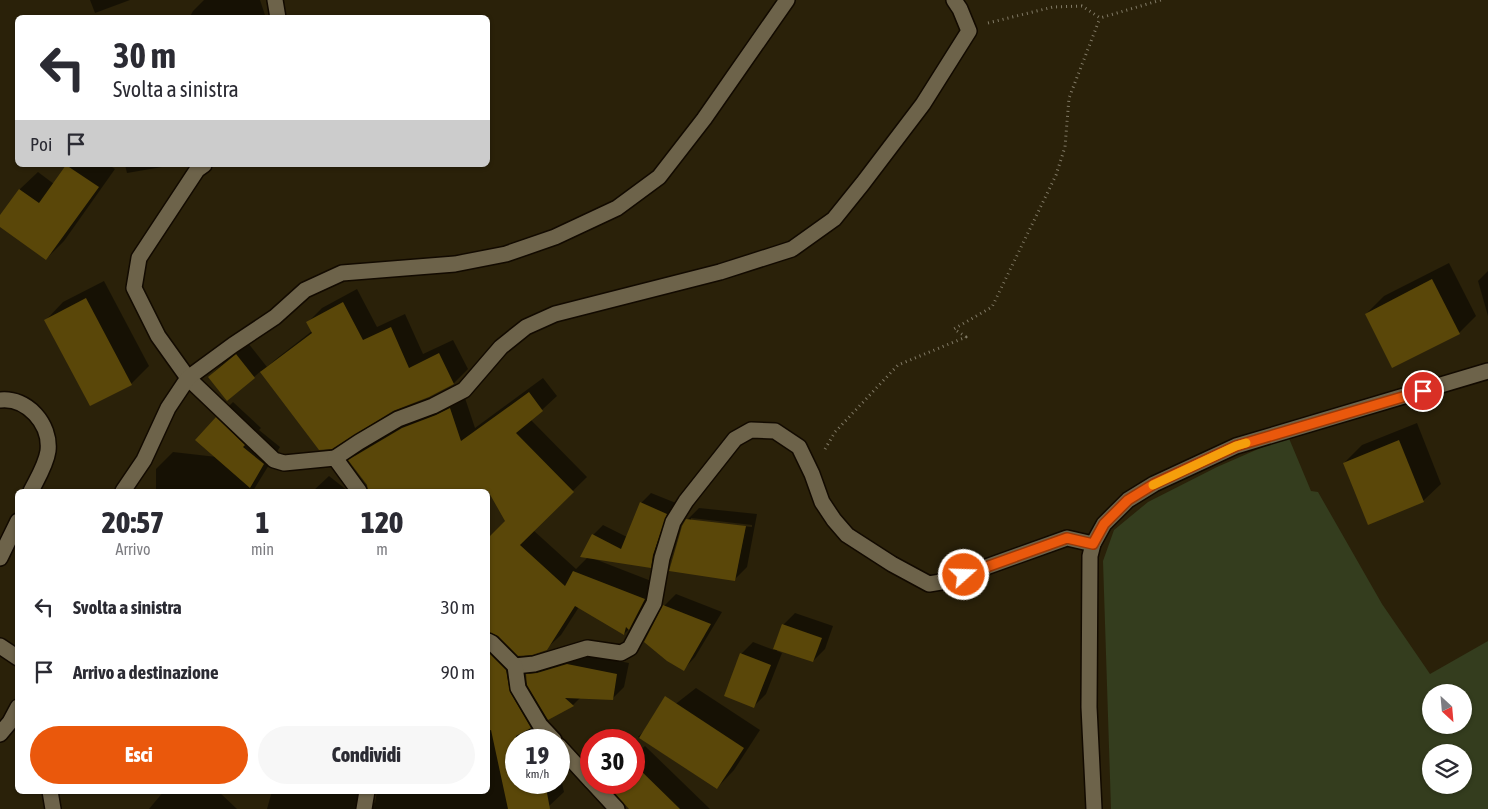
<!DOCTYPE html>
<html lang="it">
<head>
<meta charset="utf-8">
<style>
	:root { --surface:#fff; --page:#f7f7f7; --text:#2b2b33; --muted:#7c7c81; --accent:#ea580c }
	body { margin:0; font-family:"Asap Condensed",sans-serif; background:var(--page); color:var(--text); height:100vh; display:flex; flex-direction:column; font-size:19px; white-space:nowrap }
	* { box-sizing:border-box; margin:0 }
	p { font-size:16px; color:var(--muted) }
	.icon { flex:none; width:28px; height:28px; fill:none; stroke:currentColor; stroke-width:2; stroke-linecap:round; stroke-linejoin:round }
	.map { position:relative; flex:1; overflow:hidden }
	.side { position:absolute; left:15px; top:489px; width:475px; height:305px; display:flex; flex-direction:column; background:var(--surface); border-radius:8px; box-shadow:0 1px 4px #0004 }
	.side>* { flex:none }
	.banner { position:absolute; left:15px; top:15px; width:475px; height:152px; border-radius:8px; box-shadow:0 1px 4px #0004; background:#fff; color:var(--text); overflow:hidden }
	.needle { width:32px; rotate:154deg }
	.buttons { position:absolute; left:1422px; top:684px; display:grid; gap:10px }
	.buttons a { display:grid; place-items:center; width:50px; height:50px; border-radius:50%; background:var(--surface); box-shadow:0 1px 4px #0004; font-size:25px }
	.speed { position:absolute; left:505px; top:729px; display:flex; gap:10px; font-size:25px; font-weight:700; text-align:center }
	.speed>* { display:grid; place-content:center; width:65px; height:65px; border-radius:50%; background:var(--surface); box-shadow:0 1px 4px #0004; line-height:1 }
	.speed small { font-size:12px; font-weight:400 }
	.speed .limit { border:8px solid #d22; background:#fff; color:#111 }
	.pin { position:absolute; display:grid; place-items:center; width:42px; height:42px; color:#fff; margin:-21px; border:2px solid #fff; border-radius:50%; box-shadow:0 1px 5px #0007 }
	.me { position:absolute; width:55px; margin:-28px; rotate:70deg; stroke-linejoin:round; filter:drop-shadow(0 0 4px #0008) }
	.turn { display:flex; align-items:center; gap:18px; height:105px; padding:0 15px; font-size:22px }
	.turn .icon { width:65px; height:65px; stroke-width:2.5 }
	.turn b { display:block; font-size:35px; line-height:42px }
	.then { display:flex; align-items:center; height:48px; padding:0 15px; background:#0003; gap:10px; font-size:19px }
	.eta { display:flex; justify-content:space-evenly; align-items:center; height:85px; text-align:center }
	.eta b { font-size:30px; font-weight:800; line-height:35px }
	.button { display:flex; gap:10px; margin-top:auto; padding:10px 15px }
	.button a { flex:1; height:58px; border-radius:30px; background:var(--accent); color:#fff; font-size:20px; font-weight:800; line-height:58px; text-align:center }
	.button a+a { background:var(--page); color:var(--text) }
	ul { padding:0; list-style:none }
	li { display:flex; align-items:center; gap:15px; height:65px; padding:0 15px }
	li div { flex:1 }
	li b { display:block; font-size:19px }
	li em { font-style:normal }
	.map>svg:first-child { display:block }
	.green { fill:#343d1e; fill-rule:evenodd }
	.shadow { fill:#0007; fill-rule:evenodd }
	.building { fill:#5a4709 }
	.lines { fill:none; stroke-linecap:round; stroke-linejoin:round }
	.minor-casing { stroke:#120a00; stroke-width:18 }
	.path { stroke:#827b67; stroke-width:3; stroke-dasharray:1 4; stroke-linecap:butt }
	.minor { stroke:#6d634a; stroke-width:15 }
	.route-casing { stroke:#983908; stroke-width:12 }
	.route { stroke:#ea580c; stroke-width:9 }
	.slow { stroke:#f59e0b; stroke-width:9 }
</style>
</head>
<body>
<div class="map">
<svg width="1488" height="809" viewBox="0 0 1488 809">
	<rect width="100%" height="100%" fill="#2a2109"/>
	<!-- green -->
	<path class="green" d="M 1288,436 L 1311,491 L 1318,492 L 1382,604 L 1430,674 L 1488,641 L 1488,809 L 1111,809 L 1103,561 L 1114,530 L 1148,502 L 1217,467 ZM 1431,692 L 1464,692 L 1464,725 L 1431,725 ZM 1431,752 L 1464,752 L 1464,785 L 1431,785 Z"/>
	<!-- shadow -->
	<g class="shadow">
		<path d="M 90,0 L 130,0 L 95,13 Z"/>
		<path d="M 204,0 L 260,0 L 266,18 L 189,18 L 193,11 Z"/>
		<path d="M 68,165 L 109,165 L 115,169 L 64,241 L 46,259 L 0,226 L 0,217 L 20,189 L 38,172 L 54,184 Z"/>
		<path d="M 125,165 L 174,165 L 127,173 Z"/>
		<path d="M 1449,263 L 1476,316 L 1459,333 L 1366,314 L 1384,296 Z"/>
		<path d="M 1488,271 L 1488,316 L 1478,281 Z"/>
		<path d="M 104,281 L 149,366 L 131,384 L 46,320 L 63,302 Z"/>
		<path d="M 357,289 L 377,327 L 405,314 L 423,354 L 453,340 L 468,369 L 454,383 L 393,410 L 319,449 L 261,371 L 227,400 L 209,377 L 221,365 L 248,343 L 267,367 L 276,359 L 312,331 L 308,322 L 322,308 Z"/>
		<path d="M 543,378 L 557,396 L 531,420 L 587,477 L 533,530 L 576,569 L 588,557 L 593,535 L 603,525 L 627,537 L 641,503 L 651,493 L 676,503 L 660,556 L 650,567 L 592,558 L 659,584 L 638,620 L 624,634 L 579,607 L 561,635 L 546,649 L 520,655 L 524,678 L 528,686 L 527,675 L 539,663 L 579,653 L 629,663 L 624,687 L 612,699 L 581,697 L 573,705 L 548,718 L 552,740 L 516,740 L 516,782 L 559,782 L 559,769 L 564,792 L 549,806 L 537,809 L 267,809 L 272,791 L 369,791 L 369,798 L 375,803 L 377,791 L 488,791 L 488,540 L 506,521 L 479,474 L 453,491 L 366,491 L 369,488 L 350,461 L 364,446 L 418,414 L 464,395 L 475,428 Z"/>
		<path d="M 233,402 L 261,428 L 259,430 L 280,447 L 253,491 L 156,491 L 156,469 L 173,452 L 217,457 L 217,418 Z"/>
		<path d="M 1417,423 L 1441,484 L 1423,501 L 1344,463 L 1362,445 Z"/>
		<path d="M 329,476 L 348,491 L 313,491 Z"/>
		<path d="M 699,508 L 757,514 L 747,567 L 735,579 L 687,520 ZM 691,518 L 752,525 L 752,527 L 691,521 Z"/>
		<path d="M 676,594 L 722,612 L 695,657 L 684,669 L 664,606 Z"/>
		<path d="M 795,613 L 833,626 L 825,649 L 813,661 L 777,649 L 777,651 L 782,653 L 766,694 L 754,706 L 741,654 L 753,642 L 774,650 L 783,625 Z"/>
		<path d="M 696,688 L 760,730 L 734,770 L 717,788 L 638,737 L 655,720 Z"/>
		<path d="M 645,746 L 710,809 L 632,809 L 634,756 Z"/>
		<path d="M 164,791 L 218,791 L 237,809 L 149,809 Z"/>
	</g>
	<!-- building -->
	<g class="building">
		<path d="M 66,165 L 99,187 L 46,260 L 0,227 L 0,215 L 19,189 L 39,203 Z"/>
		<path d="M 1432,279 L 1460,334 L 1392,368 L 1365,314 Z"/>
		<path d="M 86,298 L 132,385 L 90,406 L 44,320 Z"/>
		<path d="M 343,302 L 363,340 L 391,327 L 409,368 L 439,353 L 454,384 L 429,397 L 393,411 L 332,449 L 319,450 L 260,372 L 312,333 L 306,322 Z"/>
		<path d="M 236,354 L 255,378 L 227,401 L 208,377 Z"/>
		<path d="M 529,392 L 543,411 L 516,433 L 574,492 L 520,545 L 565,586 L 573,571 L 645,599 L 629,630 L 626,627 L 624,635 L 575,606 L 547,650 L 532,655 L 518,656 L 498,636 L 488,632 L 488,538 L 505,521 L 488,491 L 368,491 L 367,485 L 348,460 L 402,428 L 436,415 L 450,408 L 461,441 Z"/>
		<path d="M 216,417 L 245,445 L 243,447 L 264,464 L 250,488 L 195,440 Z"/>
		<path d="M 1399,440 L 1424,502 L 1368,525 L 1343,463 Z"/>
		<path d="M 640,502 L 667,514 L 653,555 L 651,568 L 580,557 L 592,534 L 621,549 Z"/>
		<path d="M 686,519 L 746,526 L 735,581 L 669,571 L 682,526 Z"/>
		<path d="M 663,605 L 711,624 L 684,671 L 667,661 L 644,642 Z"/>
		<path d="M 782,624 L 822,638 L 813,662 L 773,649 Z"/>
		<path d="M 488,652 L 506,670 L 510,692 L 531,728 L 516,736 L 516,782 L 545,782 L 550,809 L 508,809 L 491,730 L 488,731 Z"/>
		<path d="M 740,653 L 771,665 L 754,708 L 724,696 Z"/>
		<path d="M 567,664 L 617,674 L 613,700 L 565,698 L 574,706 L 548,720 L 527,685 L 526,674 L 537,673 Z"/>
		<path d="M 665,696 L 744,748 L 717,789 L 639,738 Z"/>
		<path d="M 634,764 L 680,809 L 629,809 L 605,782 L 634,782 Z"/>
	</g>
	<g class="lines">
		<defs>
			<g id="minor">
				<path d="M 275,0 L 278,18"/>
				<path d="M 204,165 L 197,170 L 139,258 L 134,288 L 158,336 L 188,378 L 274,460 L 284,463 L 335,458 L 359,491"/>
				<path d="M 0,400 C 27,397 51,424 48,451 C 46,465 37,479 31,491"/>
				<path d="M 335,458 L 359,442 L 398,419 L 433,406 L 464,390 L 501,347 L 526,327 L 555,314 L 720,272 L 792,249 L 834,219 L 863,183 L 923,104 L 969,31 L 960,9 L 954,0"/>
				<path d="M 123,491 L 144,460 L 168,408 L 188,378 L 233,345 L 275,317 L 305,290 L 342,273 L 455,264 L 506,254 L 555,237 L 617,208 L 659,177 L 704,119 L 787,0"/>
				<path d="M 0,558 L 18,521"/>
				<path d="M 488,641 L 492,643 L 515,666 L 534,664 L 587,648 L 621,653 L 630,648 L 654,603 L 662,558 L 673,522 L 686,501 L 735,439 L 751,430 L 775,431 L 799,447 L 812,474 L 822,502 L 834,520 L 847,535 L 892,564 L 929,584 L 947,581 L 1067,538 L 1093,544"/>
				<path d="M 0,646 L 18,658"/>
				<path d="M 515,666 L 518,688 L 540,725 L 554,740"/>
				<path d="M 0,734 L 10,722 L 18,707"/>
				<path d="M 559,746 L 591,781"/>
				<path d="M 592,782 L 617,809"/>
				<path d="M 50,791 L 53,809"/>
				<path d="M 364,809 L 367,791"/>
				<path d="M 1094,809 L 1089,707 L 1090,556 L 1093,544 L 1104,524 L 1128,500 L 1154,484 L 1236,446 L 1488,371"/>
			</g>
		</defs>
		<!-- minor casing -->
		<use href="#minor" class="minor-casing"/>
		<!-- path -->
		<g class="path">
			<path d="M 988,23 L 1053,7 L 1082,6 L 1100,18 L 1161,0"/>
			<path d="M 825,449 L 835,432 L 898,365 L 966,337 L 954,329 L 992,307 L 1056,175 L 1065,147 L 1069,98 L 1100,18"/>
		</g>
		<!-- minor -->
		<use href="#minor" class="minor"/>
	</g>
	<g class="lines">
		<defs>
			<path id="route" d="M 964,575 L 1067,538 L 1093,544 L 1104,524 L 1128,500 L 1154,484 L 1236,446 L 1423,391"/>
		</defs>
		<!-- route casing -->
		<use href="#route" class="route-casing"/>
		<!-- route -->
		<use href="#route" class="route"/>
		<!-- slow -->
		<path class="slow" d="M 1153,485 L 1236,446 L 1246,443"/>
	</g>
</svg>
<div class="buttons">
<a><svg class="needle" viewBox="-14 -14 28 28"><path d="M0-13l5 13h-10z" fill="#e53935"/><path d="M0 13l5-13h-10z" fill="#7c7c81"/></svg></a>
<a><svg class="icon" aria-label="layers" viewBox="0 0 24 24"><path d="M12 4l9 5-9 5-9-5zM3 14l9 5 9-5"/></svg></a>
</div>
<div class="speed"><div>19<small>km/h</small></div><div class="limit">30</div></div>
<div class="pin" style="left:1423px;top:391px;background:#d93025"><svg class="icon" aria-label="arrive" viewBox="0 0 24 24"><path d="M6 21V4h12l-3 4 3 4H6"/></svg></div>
<svg class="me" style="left:964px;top:575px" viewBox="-20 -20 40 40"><circle r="17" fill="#ea580c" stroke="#fff" stroke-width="3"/><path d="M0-11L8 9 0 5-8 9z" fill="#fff"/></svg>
<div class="banner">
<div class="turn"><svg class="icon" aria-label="left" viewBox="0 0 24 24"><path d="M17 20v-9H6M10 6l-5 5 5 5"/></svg><div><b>30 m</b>Svolta a sinistra</div></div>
<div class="then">Poi<svg class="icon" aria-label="arrive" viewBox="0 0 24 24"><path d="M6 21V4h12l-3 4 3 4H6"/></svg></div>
</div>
<section class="side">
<div class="eta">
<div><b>20:57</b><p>Arrivo</p></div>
<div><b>1</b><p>min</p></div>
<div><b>120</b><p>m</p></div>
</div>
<ul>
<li><svg class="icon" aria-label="left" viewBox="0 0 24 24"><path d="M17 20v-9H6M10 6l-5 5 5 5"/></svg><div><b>Svolta a sinistra</b></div><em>30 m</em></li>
<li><svg class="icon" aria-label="arrive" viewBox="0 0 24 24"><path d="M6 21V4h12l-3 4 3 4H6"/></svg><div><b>Arrivo a destinazione</b></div><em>90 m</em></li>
</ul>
<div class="button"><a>Esci</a><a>Condividi</a></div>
</section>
</div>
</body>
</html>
